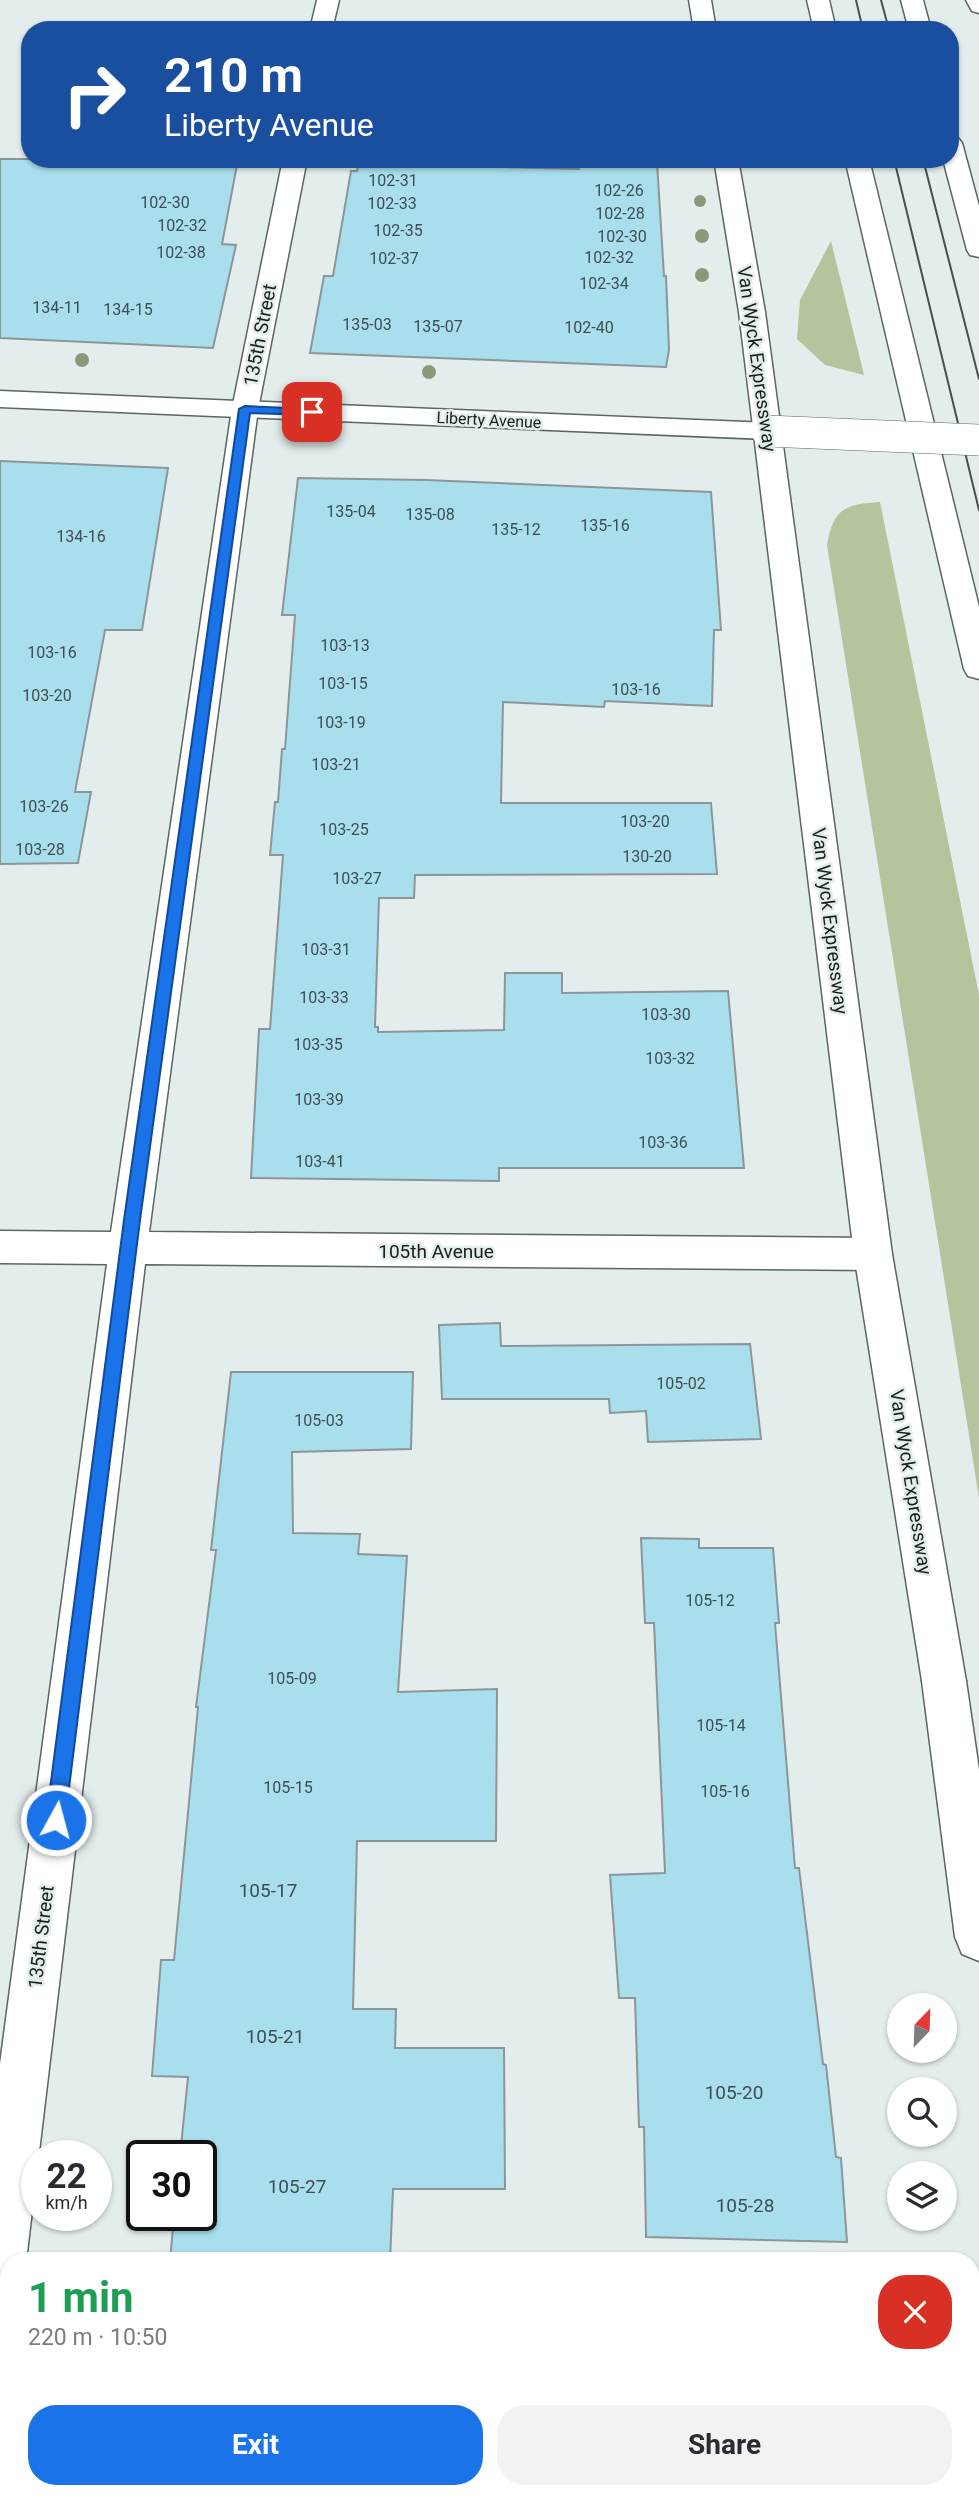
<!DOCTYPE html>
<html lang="en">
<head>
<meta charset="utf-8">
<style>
	:root { --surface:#fff; --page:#f2f2f3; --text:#2b2b33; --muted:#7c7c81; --accent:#1a73e8 }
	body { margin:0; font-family:Roboto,sans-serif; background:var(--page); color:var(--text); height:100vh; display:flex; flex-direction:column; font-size:26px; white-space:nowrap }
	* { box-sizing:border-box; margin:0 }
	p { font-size:23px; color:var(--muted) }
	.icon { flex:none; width:38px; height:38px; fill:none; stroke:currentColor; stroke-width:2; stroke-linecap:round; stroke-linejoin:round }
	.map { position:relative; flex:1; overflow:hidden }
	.sheet { position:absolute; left:0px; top:2252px; width:980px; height:247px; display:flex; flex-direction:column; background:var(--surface); border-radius:28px 28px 0 0; box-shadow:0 2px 5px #0004 }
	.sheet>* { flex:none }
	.top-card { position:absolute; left:21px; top:21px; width:938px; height:147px; border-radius:28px; box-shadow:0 2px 5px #0004; background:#1a4fa0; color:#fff; overflow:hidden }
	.needle { width:46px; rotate:23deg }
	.fabs { position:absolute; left:887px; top:1993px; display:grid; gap:14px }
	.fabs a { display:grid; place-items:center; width:70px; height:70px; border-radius:50%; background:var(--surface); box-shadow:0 2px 5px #0004; font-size:35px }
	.speed { position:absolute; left:21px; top:2140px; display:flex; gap:14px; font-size:35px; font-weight:700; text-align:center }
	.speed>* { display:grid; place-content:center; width:91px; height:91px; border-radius:50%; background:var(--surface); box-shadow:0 2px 5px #0004; line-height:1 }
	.speed small { font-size:18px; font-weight:400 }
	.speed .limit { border:4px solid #111; border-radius:10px; background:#fff; color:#111 }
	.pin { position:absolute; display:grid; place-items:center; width:60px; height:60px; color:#fff; margin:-30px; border-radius:14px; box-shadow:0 4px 10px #0006 }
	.me { position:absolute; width:77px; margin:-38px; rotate:7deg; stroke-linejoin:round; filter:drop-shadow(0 0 5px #0008) }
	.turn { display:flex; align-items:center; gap:24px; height:147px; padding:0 28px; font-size:32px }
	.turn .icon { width:91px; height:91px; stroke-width:2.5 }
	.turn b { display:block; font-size:49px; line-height:60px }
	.round { display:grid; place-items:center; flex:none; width:74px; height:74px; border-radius:28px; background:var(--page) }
	.head { display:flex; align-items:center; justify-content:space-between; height:119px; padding:0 28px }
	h1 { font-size:42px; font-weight:700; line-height:52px; color:#1e9e55 }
	.primary-button { display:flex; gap:14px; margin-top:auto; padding:14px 28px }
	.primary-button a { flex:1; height:80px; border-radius:28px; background:var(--accent); color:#fff; font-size:28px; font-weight:700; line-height:80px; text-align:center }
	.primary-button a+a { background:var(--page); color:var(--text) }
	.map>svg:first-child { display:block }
	.green { fill:#b4c59d }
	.building { fill:#a9dfed; stroke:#8c9699; stroke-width:2 }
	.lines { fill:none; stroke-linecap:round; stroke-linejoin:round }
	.street-casing { stroke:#5b6563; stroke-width:3 }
	.secondary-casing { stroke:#5b6563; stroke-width:3 }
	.primary-casing { stroke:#5b6563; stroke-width:3 }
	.highway-casing { stroke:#5b6563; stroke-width:3 }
	.street { fill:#fff; fill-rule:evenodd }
	.secondary { fill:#fff; fill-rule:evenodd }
	.primary { fill:#fff; fill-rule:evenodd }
	.highway { fill:#fff; fill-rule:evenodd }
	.tram { stroke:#494e4e; stroke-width:2 }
	.primary-bridge-casing { stroke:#5b6563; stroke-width:32; stroke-linecap:butt }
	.primary-bridge { stroke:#fff; stroke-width:31 }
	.tree { fill:#8a9a78 }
	.route { fill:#1a73e8; stroke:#114b97; stroke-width:2 }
	.labels { text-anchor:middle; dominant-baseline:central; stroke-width:5; stroke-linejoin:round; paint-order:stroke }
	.number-label { font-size:16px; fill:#3e4e52 }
	.far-street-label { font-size:16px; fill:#1a1e1e; stroke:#e3eeec }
	.street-label { font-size:19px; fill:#1a1e1e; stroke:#e3eeec }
	.near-number-label { font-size:19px; fill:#3e4e52 }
</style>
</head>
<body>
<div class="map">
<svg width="979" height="2498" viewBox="0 0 979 2498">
	<rect width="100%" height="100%" fill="#e3eeec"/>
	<!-- green -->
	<g class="green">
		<path d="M 831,241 L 864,375 L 825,365 L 797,339 L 800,300 Z"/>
		<path d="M 880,502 L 979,995 L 979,1498 L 827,545 C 833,509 845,504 880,502 Z"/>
	</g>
	<!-- building -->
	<g class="building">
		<path d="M 0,159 L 230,159 L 229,164 L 237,165 L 222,244 L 236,245 L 213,348 L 0,338 Z"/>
		<path d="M 359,159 L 456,159 L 455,166 L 579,169 L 579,160 L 657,162 L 664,276 L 666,276 L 669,350 L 666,367 L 310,353 L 324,276 L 333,276 L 351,171 L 357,171 Z"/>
		<path d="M 0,461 L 168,468 L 142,630 L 105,630 L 75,792 L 91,792 L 78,863 L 0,864 Z"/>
		<path d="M 298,478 L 426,480 L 711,492 L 721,630 L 714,630 L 712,706 L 605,701 L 604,707 L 503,702 L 501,803 L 711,803 L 717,874 L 415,875 L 414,898 L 379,898 L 375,1027 L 378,1027 L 378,1032 L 504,1030 L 505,973 L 562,973 L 562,993 L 728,991 L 744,1168 L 499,1168 L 499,1181 L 251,1178 L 259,1029 L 270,1029 L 283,855 L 270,855 L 275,802 L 278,802 L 282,749 L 285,749 L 295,615 L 282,615 Z"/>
		<path d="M 500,1323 L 501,1346 L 750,1344 L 761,1439 L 648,1442 L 646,1411 L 610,1413 L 609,1399 L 442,1399 L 439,1325 Z"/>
		<path d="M 231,1372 L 413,1372 L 411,1449 L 292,1452 L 293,1533 L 360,1534 L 358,1554 L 407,1556 L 398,1692 L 497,1689 L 496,1841 L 357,1841 L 353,2009 L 396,2009 L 395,2048 L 504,2048 L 505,2189 L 393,2189 L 390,2261 L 170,2261 L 174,2216 L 201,2216 L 201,2156 L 180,2156 L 188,2077 L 152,2076 L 161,1960 L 174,1960 L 198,1707 L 196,1707 L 216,1550 L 211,1550 Z"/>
		<path d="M 641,1538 L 699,1539 L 699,1548 L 773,1548 L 779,1623 L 775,1623 L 795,1868 L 799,1868 L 823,2064 L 826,2065 L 836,2157 L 841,2158 L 847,2242 L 646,2237 L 644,2127 L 639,2127 L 635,1998 L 619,1998 L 610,1875 L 665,1873 L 654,1623 L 645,1623 Z"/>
	</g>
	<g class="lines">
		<defs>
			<g id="street">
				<path d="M 317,0 L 339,0 L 332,30 L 310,30 Z"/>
				<path d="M 283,159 L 307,159 L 258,409 L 149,1232 L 873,1238 L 887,1242 L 892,1254 L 887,1266 L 873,1270 L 145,1264 L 26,2261 L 9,2261 L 9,2284 L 0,2287 L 0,2064 L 107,1264 L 0,1263 L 0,1231 L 111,1232 L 232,409 Z"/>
			</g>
			<g id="secondary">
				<path d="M 0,391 L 767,423 L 777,425 L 781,431 L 777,437 L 767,439 L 0,407 Z"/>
				<path d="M 944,1659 L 960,1666 L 966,1681 L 979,1770 L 979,1961 L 962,1954 L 955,1937 L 922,1681 L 928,1666 Z"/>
			</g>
			<g id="primary">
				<path d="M 689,0 L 711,0 L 716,30 L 694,30 Z"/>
				<path d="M 714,159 L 738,159 L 765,312 L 892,1254 L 966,1681 L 960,1696 L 944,1703 L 928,1696 L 922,1681 L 854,1254 L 739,312 Z"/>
			</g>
			<g id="highway">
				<path d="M 807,0 L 829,0 L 836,30 L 814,30 Z"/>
				<path d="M 901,0 L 923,0 L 931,30 L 909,30 Z"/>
				<path d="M 966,0 L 979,0 L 979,13 L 972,11 Z"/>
				<path d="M 950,136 L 958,138 L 962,143 L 979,206 L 979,257 L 970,255 L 967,250 L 943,159 L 950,159 Z"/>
				<path d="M 845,159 L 869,159 L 979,607 L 979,679 L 968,676 L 964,669 Z"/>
			</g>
		</defs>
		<!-- street casing -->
		<use href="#street" class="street-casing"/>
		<!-- secondary casing -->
		<use href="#secondary" class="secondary-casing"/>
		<!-- primary casing -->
		<use href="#primary" class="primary-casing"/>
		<!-- highway casing -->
		<use href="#highway" class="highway-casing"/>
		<!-- street -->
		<use href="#street" class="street"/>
		<!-- secondary -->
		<use href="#secondary" class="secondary"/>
		<!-- primary -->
		<use href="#primary" class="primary"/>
		<!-- highway -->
		<use href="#highway" class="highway"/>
		<!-- tram -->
		<g class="tram">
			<path d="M 856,0 L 863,30"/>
			<path d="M 881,0 L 889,30"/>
			<path d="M 894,159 L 979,510"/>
			<path d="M 923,159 L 979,379"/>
		</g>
		<defs>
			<path id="primary-bridge" d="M 767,431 L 979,440"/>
		</defs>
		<!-- primary-bridge casing -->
		<use href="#primary-bridge" class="primary-bridge-casing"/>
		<!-- primary-bridge -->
		<use href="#primary-bridge" class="primary-bridge"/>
	</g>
	<!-- trees -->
	<g class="tree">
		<circle cx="700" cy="201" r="6"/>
		<circle cx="702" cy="236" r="7"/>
		<circle cx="702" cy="275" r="7"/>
		<circle cx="82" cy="360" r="7"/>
		<circle cx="429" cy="372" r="7"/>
	</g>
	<!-- route -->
	<path class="route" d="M 245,406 L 312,409 L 317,412 L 312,415 L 250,413 L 140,1220 L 65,1820 L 63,1827 L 56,1830 L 49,1827 L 46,1820 L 124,1220 L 239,409 Z"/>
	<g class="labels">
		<!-- number labels -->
		<g class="number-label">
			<text x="393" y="180">102-31</text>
			<text x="619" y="190">102-26</text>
			<text x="165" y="202">102-30</text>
			<text x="392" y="203">102-33</text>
			<text x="620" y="213">102-28</text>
			<text x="182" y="225">102-32</text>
			<text x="398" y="230">102-35</text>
			<text x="622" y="236">102-30</text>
			<text x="181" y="252">102-38</text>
			<text x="609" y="257">102-32</text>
			<text x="394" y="258">102-37</text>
			<text x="604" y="283">102-34</text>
			<text x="57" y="307">134-11</text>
			<text x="128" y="309">134-15</text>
			<text x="367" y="324">135-03</text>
			<text x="438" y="326">135-07</text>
			<text x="589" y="327">102-40</text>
			<text x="351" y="511">135-04</text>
			<text x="430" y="514">135-08</text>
			<text x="605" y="525">135-16</text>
			<text x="516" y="529">135-12</text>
			<text x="81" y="536">134-16</text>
			<text x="345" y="645">103-13</text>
			<text x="52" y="652">103-16</text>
			<text x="343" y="683">103-15</text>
			<text x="636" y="689">103-16</text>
			<text x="47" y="695">103-20</text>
			<text x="341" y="722">103-19</text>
			<text x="336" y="764">103-21</text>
			<text x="44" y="806">103-26</text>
			<text x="645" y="821">103-20</text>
			<text x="344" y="829">103-25</text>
			<text x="40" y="849">103-28</text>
			<text x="647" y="856">130-20</text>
			<text x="357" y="878">103-27</text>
			<text x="326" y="949">103-31</text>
			<text x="324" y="997">103-33</text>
			<text x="666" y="1014">103-30</text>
			<text x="318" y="1044">103-35</text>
			<text x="670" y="1058">103-32</text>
			<text x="319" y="1099">103-39</text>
			<text x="663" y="1142">103-36</text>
			<text x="320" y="1161">103-41</text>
			<text x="681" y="1383">105-02</text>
			<text x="319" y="1420">105-03</text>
			<text x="710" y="1600">105-12</text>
			<text x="292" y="1678">105-09</text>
			<text x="721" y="1725">105-14</text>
			<text x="288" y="1787">105-15</text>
			<text x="725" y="1791">105-16</text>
		</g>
		<!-- far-street labels -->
		<g class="far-street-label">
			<text transform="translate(489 420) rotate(3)">Liberty Avenue</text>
		</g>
		<!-- street labels -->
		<g class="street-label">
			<text transform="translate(260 335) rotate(-79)">135th Street</text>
			<text transform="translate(757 359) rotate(82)">Van Wyck Expressway</text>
			<text transform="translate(830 921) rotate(83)">Van Wyck Expressway</text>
			<text x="436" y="1251">105th Avenue</text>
			<text transform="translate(911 1482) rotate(81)">Van Wyck Expressway</text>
			<text transform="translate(41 1937) rotate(-83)">135th Street</text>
		</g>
		<!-- near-number labels -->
		<g class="near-number-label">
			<text x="268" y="1890">105-17</text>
			<text x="275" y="2036">105-21</text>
			<text x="734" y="2092">105-20</text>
			<text x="297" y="2186">105-27</text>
			<text x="745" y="2205">105-28</text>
		</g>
	</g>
</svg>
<div class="fabs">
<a><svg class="needle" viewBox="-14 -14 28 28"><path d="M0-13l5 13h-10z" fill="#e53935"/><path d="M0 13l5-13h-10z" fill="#7c7c81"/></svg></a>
<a><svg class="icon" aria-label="search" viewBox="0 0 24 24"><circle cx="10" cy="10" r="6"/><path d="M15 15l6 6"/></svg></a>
<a><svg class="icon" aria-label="layers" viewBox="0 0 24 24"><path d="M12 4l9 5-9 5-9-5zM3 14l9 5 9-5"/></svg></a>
</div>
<div class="speed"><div>22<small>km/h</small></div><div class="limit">30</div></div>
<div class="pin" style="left:312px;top:412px;background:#d93025"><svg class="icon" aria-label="arrive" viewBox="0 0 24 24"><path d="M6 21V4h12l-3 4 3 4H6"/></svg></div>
<svg class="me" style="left:56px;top:1820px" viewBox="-20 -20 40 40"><circle r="17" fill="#1a73e8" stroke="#fff" stroke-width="3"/><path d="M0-11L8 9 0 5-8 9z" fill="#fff"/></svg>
<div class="top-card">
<div class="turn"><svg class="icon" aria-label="right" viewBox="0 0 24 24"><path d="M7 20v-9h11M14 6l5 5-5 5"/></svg><div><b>210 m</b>Liberty Avenue</div></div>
</div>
<section class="sheet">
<div class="head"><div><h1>1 min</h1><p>220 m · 10:50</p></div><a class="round" style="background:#d93025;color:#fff"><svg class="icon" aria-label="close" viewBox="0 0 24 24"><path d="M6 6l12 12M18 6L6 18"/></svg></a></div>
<div class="primary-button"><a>Exit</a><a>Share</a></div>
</section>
</div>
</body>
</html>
